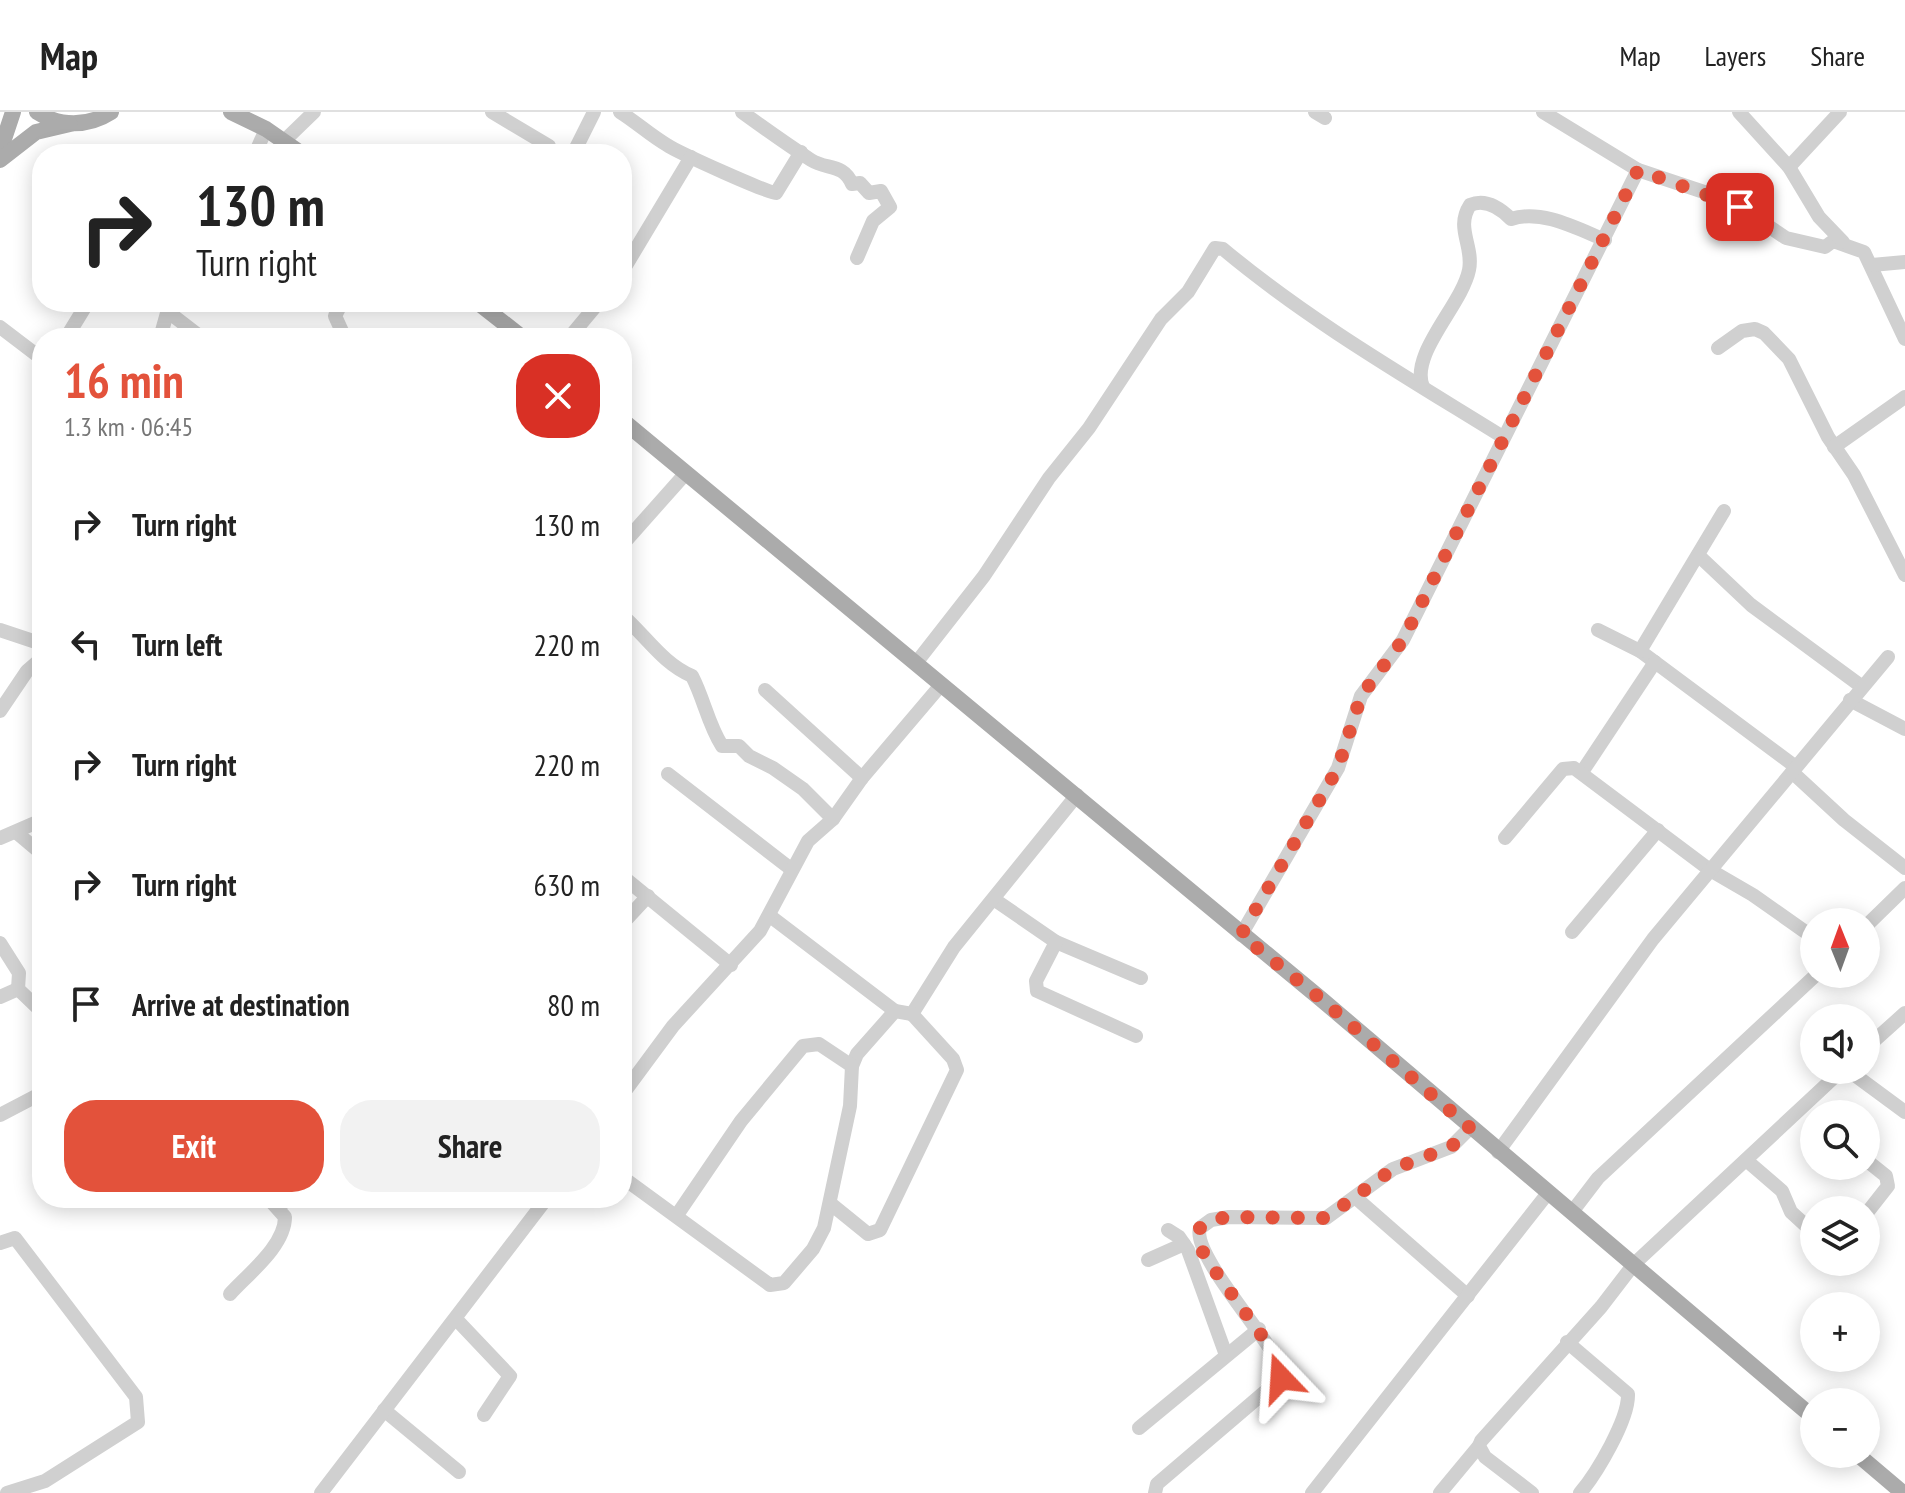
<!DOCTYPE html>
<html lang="en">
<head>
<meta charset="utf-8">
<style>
	:root { --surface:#fff; --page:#f2f2f2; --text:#222; --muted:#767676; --line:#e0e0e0; --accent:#e3523b }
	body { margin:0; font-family:"PT Sans Narrow",sans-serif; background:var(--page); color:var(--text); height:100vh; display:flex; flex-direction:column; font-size:30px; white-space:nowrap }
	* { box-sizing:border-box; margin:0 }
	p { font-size:26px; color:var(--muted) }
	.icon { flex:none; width:44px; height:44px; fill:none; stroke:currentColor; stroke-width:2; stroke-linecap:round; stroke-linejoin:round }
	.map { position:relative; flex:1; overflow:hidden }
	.sheet { position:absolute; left:32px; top:216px; width:600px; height:880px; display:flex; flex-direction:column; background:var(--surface); border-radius:32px; box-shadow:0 4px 20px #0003 }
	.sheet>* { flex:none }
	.top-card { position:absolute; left:32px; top:32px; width:600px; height:168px; border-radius:32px; box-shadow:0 4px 20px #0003; background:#fff; color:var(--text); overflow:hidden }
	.needle { width:52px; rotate:359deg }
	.fabs { position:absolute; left:1800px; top:796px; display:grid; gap:16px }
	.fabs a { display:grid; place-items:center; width:80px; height:80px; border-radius:50%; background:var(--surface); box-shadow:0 4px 20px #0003; font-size:40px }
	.pin { position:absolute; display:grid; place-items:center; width:68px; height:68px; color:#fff; margin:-34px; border-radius:16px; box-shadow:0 4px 12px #0006 }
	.me { position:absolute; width:88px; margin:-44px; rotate:340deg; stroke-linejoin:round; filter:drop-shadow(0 0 6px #0008) }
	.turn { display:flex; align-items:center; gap:28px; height:168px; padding:0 32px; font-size:36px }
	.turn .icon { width:104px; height:104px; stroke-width:2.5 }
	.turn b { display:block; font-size:56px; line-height:68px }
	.round { display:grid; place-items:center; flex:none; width:84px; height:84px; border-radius:32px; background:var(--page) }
	.overview { display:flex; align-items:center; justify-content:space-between; height:136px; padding:0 32px }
	h1 { font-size:48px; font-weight:800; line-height:60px; color:var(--accent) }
	.cta { display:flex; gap:16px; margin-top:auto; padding:16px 32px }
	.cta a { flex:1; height:92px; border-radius:32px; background:var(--accent); color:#fff; font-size:32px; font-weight:800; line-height:92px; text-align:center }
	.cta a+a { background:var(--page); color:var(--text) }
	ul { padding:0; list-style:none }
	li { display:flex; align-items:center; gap:24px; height:120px; padding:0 32px }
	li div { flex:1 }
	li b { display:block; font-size:30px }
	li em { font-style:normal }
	header { display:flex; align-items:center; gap:48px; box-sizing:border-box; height:112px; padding:0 40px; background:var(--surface); border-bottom:2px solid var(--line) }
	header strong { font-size:38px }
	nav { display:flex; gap:44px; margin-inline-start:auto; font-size:28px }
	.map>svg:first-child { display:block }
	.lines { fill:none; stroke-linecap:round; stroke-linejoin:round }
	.minor { stroke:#d0d0d0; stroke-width:14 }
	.major { stroke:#ababab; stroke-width:16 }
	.route { stroke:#e3523b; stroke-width:14; stroke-dasharray:0 25.2 }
</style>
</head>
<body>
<header>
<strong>Map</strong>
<nav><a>Map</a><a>Layers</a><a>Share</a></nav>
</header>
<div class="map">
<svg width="1905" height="1381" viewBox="0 0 1905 1381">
	<rect width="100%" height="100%" fill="#fff"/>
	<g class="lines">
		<!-- minor -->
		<g class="minor">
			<path d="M 492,0 L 549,34"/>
			<path d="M 620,0 C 636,10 650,23 667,33 C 677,40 770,82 776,81 L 801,40"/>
			<path d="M 742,0 C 764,16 788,33 811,48 C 827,58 843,51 852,72 L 860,71 L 869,81 L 881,79 L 890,95 L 873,109 L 857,146"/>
			<path d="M 1315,0 L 1325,6"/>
			<path d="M 1543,0 L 1638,58 L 1731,89 L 1786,126 L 1825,135 L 1833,129 L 1864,140 L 1905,227"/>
			<path d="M 1739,0 L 1789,55 L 1819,105 L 1843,130"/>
			<path d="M 285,28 L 314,0"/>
			<path d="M 255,42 L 266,17"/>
			<path d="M 573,42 L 594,0"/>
			<path d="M 1789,55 L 1840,0"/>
			<path d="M 1872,153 L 1905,150"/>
			<path d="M 622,160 L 691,45"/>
			<path d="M 342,190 L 335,204 L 345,226"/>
			<path d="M 167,199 L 202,226"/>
			<path d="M 0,215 L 42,247"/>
			<path d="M 66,226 L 88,190"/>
			<path d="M 160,226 L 169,194"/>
			<path d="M 569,226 L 599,190"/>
			<path d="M 1718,236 L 1742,219 L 1755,217 L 1764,221 L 1789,247 L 1828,325 L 1854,363 L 1905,463"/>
			<path d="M 1423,275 C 1409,242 1462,193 1469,158 C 1474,134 1455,116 1470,93 C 1486,86 1500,96 1511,107 C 1541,97 1576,116 1605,128"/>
			<path d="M 1834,335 L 1905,285"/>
			<path d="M 622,433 L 686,361"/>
			<path d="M 1698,443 L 1751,493 L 1861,574"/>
			<path d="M 622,503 C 646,524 663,552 692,564 C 704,587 708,612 722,634 L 739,634 L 749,644 L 773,656 L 803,677 L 833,707"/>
			<path d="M 0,518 L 42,532"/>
			<path d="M 1598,518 L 1640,539 L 1796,655"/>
			<path d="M 1640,539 L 1724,399"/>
			<path d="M 916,551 L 984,464 L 1049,366 L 1089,316 L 1161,207 L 1188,180 L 1215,136 L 1223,137 C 1309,209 1408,266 1503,325"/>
			<path d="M 765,578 L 862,666"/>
			<path d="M 1850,588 L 1905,617"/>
			<path d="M 0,599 L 27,559 L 42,546"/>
			<path d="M 1582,660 L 1655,550"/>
			<path d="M 1792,660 L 1844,708 L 1905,756"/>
			<path d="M 668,662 L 791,757"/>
			<path d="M 17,721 L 42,742"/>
			<path d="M 0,726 L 42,708"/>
			<path d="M 1505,726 L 1563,657 L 1574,656 L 1710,758 L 1753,783 L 1814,826"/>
			<path d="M 622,764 L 731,853"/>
			<path d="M 995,788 L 1056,830 L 1141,866"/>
			<path d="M 770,804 L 895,899"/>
			<path d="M 622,812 L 648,784"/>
			<path d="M 1866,814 L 1905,776"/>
			<path d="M 1572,820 L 1658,718"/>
			<path d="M 1241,823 L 1338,656 L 1361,584 L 1403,528 L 1638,58"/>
			<path d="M 1056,830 L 1036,869 L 1037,879 L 1136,924"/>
			<path d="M 0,831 L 19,861 L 18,877 L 42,900"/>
			<path d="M 0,885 L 18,877"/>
			<path d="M 1866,936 L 1905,901"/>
			<path d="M 1848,958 L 1905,1000"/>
			<path d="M 622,983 L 673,914 L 760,819 L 808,729 L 833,707 L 862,666 L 941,573"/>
			<path d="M 0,1003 L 42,981"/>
			<path d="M 1498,1040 L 1653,827 L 1888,545"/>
			<path d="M 1746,1048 L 1782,1079 L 1791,1100 L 1814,1121"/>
			<path d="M 1866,1048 L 1886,1064 L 1888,1074 L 1866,1102"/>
			<path d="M 622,1065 L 770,1173 L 784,1171 L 813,1137 L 824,1116 L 850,994 L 852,954 L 857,942 L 895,899 L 912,902 L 954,835 L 1077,683"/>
			<path d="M 1356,1086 L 1468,1184"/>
			<path d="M 831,1092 L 868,1122 L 880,1118 L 957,958 L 953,947 L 912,902"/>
			<path d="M 277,1093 L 295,1086"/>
			<path d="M 1572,1100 L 1598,1066 L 1817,862"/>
			<path d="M 677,1103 L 741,1009 L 803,934 L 819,932 L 852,954"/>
			<path d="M 1168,1118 L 1179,1125 L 1188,1138 L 1226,1243"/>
			<path d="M 0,1131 L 15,1126 L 136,1285 L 138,1310 L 45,1369 L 7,1381"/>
			<path d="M 1148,1148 L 1184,1132"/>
			<path d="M 230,1182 C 248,1162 285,1134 285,1105 L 268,1086"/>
			<path d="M 456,1207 L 510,1264 L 484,1303"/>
			<path d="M 1567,1230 L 1628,1282 C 1629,1307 1597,1361 1580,1381"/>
			<path d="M 384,1298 L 459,1360"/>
			<path d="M 1139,1316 L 1259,1217"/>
			<path d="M 321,1381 L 547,1086"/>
			<path d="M 1155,1381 L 1157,1372 L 1281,1266 L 1283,1258 C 1269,1226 1191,1142 1200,1116 L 1211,1108 L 1229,1105 L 1326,1106 L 1393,1057 L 1451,1035 L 1470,1016"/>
			<path d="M 1312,1381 L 1548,1081"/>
			<path d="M 1440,1381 L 1479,1334"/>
			<path d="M 1532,1381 L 1485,1345 L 1479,1334 L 1481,1329 L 1601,1195 L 1634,1152 L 1842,958"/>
		</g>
		<!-- major -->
		<g class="major">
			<path d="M 37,0 C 59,15 88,15 111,0"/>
			<path d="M 231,0 L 266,17 L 302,42"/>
			<path d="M 0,39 L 13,0"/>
			<path d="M 0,48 L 36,20 L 70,12"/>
			<path d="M 477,190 L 523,226"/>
			<path d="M 622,308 L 1321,887 L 1814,1306"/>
			<path d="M 1857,1342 L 1903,1381"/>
		</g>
	</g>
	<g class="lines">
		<!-- route -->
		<path class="route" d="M 1281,1266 L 1283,1258 L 1280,1249 L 1205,1145 L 1198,1128 L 1200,1116 L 1211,1108 L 1229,1105 L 1326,1106 L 1393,1057 L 1451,1035 L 1470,1016 L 1321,887 L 1241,823 L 1338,656 L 1361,584 L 1403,528 L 1638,58 L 1740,95"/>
	</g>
</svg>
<div class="fabs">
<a><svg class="needle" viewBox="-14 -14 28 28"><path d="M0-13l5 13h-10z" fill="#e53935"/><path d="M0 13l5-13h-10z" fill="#767676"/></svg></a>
<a><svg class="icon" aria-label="sound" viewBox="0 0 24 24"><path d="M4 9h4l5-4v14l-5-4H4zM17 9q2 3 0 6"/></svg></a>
<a><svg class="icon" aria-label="search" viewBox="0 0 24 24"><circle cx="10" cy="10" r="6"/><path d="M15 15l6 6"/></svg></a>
<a><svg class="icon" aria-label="layers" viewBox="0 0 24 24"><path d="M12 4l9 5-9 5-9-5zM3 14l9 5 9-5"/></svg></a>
<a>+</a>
<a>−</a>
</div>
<div class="pin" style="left:1740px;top:95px;background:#d93025"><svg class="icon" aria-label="arrive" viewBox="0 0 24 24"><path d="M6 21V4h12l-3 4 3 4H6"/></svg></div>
<svg class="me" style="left:1281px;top:1266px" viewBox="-20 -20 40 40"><path d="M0-17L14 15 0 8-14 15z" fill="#e3523b" stroke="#fff" stroke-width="4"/></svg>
<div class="top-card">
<div class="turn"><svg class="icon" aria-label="right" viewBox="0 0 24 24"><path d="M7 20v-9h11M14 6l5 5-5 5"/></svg><div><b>130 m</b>Turn right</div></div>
</div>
<section class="sheet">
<div class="overview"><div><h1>16 min</h1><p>1.3 km · 06:45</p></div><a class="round" style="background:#d93025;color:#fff"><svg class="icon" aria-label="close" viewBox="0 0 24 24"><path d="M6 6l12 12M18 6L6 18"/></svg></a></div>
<ul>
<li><svg class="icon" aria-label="right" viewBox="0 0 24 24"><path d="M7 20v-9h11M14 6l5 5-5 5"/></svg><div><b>Turn right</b></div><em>130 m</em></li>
<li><svg class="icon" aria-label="left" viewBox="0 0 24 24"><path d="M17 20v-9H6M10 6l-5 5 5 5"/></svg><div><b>Turn left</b></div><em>220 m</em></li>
<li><svg class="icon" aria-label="right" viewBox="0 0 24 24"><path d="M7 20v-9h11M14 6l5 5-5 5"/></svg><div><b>Turn right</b></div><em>220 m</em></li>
<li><svg class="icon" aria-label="right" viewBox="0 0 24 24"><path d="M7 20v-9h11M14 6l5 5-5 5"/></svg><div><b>Turn right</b></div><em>630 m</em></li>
<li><svg class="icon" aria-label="arrive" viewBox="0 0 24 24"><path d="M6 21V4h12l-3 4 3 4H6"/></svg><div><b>Arrive at destination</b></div><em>80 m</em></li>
</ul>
<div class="cta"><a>Exit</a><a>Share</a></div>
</section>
</div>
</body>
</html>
